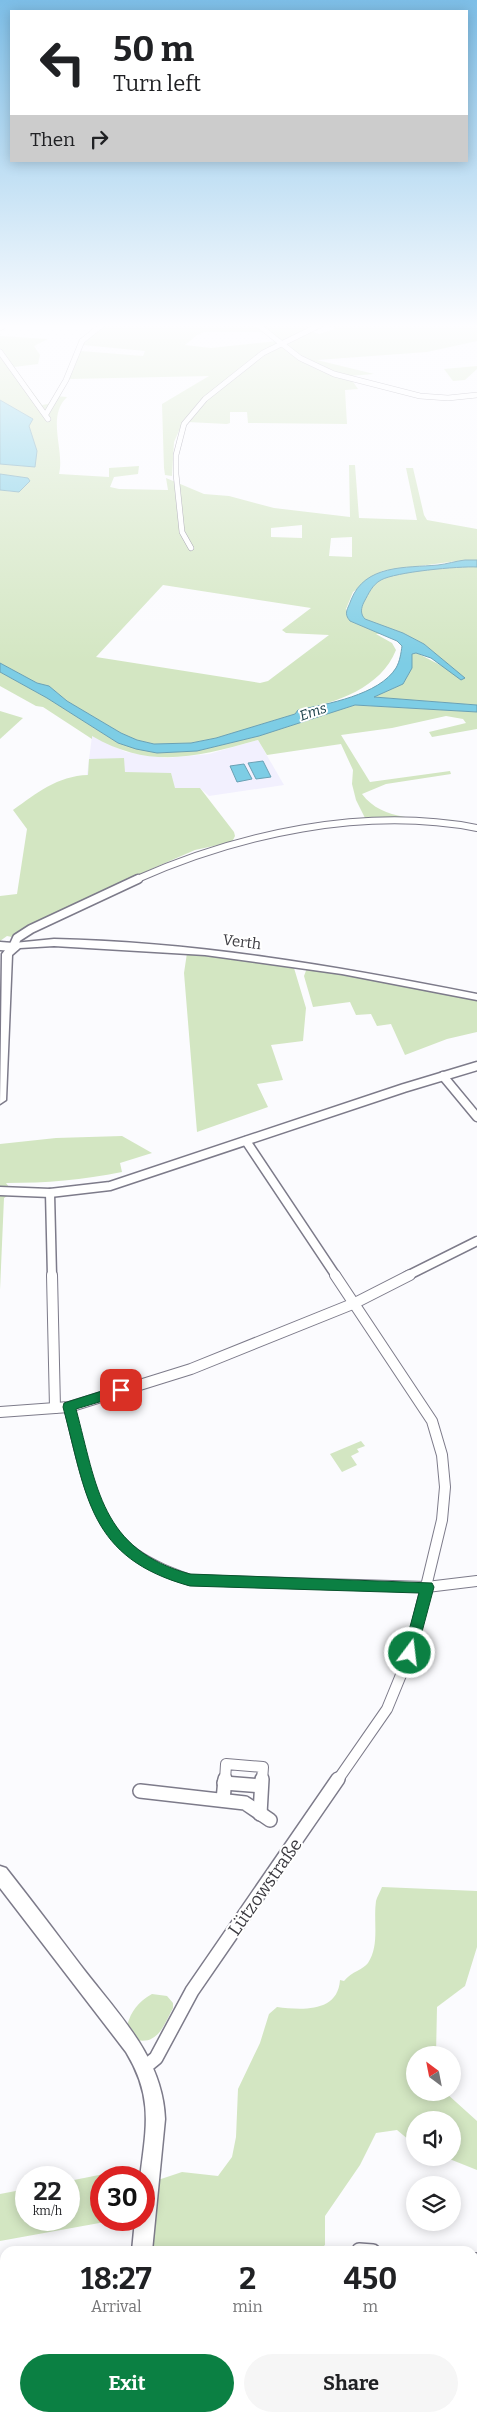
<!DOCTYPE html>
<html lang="en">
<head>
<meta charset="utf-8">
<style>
	:root { --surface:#fff; --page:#f6f6f6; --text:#202124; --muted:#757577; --accent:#0b8043 }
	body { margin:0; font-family:Bitter,serif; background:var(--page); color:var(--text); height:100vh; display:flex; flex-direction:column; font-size:19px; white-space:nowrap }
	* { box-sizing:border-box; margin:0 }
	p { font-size:16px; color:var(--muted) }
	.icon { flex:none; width:28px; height:28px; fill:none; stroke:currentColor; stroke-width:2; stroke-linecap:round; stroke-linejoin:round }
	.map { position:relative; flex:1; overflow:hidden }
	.side { position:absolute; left:0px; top:2246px; width:478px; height:176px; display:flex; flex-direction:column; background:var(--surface); border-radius:15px 15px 0 0; box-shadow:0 2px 12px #0003 }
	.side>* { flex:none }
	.hud { position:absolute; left:10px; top:10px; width:458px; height:152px; border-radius:0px; box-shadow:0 2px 12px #0003; background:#fff; color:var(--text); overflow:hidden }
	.needle { width:32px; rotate:328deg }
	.fabs { position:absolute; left:406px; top:2046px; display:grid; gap:10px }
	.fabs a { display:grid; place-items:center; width:55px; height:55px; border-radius:50%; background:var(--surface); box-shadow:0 2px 12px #0003; font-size:25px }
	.speed { position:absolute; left:15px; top:2166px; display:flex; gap:10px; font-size:25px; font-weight:700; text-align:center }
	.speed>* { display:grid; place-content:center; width:65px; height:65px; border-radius:50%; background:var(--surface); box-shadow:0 2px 12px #0003; line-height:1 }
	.speed small { font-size:12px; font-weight:400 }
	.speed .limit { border:8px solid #d22; background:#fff; color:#111 }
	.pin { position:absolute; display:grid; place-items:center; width:42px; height:42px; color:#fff; margin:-21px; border-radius:10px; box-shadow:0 2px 8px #0006 }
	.me { position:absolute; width:55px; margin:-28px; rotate:15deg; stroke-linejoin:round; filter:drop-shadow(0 0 4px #0008) }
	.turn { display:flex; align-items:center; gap:18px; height:105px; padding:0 20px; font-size:22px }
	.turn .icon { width:65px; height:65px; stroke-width:2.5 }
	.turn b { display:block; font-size:35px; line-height:42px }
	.then { display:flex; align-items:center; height:48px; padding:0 20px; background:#0003; gap:10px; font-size:19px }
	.eta { display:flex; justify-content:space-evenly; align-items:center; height:85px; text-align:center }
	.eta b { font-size:30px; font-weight:700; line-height:35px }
	.action { display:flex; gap:10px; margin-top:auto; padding:10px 20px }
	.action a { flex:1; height:58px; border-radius:30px; background:var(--accent); color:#fff; font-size:20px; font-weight:700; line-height:58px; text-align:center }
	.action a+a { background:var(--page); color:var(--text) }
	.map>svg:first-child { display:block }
	.built { fill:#f2f0fe }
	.green { fill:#d3e6c2; fill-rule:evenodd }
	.water { fill:#7dcde5; stroke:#6aa1b4 }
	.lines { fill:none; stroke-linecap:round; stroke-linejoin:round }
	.stream { stroke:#6aa1b4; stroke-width:4 }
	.street-far4-casing { stroke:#7d7b8a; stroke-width:6 }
	.street-far3-casing { stroke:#7d7b8a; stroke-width:8 }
	.street-far2-casing { stroke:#7d7b8a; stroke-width:11 }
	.street-far1-casing { stroke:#7d7b8a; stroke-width:12 }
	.street-casing { stroke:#7d7b8a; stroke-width:16 }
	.secondary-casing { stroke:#7d7b8a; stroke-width:3 }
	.street-far4 { stroke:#fff; stroke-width:5 }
	.street-far3 { stroke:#fff; stroke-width:6 }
	.street-far2 { stroke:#fff; stroke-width:8 }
	.street-far1 { stroke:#fff; stroke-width:10 }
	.street { stroke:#fff; stroke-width:13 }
	.secondary { fill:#fff; fill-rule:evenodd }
	.route { fill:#0b8043; stroke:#07532c }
	.labels { text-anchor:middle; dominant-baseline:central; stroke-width:4; stroke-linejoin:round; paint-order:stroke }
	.far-water-label { font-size:14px; font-style:italic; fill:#1a404a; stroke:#fff }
	.street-label { font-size:15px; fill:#3c3b41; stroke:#fff }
	.near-street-label { font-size:18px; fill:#3c3b41; stroke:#fff }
</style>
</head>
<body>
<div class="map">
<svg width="477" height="2422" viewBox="0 0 477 2422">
	<rect width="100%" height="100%" fill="#fbfbfe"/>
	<!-- built -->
	<path class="built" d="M 92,736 L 126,752 L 166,758 L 209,754 L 258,740 L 284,785 L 209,796 L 200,788 L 137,790 L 87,775 Z"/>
	<!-- green -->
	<g class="green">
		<path d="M 104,325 L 255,325 L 262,332 L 204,332 L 197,335 L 185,345 L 211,348 L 278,341 L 261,325 L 318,325 L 308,330 L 319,334 L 335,329 L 327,325 L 477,325 L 477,341 L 427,352 L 317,360 L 374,374 L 349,376 L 358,389 L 345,390 L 347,424 L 248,423 L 247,412 L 230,412 L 230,423 L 227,424 L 188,422 L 182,424 L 174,442 L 172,476 L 165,475 L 164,468 L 162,404 L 209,376 L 69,379 L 81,351 L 143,356 L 145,351 L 83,345 L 78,341 Z"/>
		<path d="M 0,336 L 48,339 L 34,346 L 40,355 L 38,364 L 14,367 L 42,405 L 48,404 L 55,396 L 67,397 C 46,417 65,450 59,474 L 109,477 L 109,468 L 139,466 L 138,474 L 114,477 L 110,487 L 119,489 L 168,490 L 166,478 L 204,494 L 229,496 L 274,508 L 350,517 L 349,465 L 355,465 L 359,518 L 417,520 L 406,468 L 413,468 L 424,515 L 427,520 L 477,529 L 477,560 L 465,560 L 382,571 L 353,592 L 346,609 L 350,621 L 381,634 L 376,634 L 392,643 L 396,650 C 381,688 336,703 298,710 L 295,714 L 216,738 L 191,743 L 154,744 L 137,740 L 121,733 L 67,701 L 49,686 L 37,683 L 0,663 L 0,490 L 14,492 L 28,478 L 0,474 L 0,464 L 35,467 L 37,451 L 29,426 L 33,419 L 0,400 ZM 302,525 L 302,538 L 271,537 L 271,528 ZM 352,537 L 352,557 L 329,556 L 331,538 ZM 163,585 L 311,608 L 282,630 L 286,633 L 329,635 L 268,681 L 260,683 L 96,657 Z"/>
		<path d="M 477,366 L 477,369 L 465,380 L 453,381 L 444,369 Z"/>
		<path d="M 458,567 L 477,567 L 477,705 L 374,697 L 403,684 L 412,668 L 412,654 L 417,653 L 465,678 L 424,644 L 403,633 L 364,619 C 360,614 361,608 364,601 C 367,596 370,589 374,585 C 392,569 434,571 458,567 Z"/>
		<path d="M 0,672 L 47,698 L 118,743 L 157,753 L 197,751 L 259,736 L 355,705 L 477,712 L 477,729 L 432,737 L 429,732 L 466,723 L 463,719 L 446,716 L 392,728 L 341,735 L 370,782 L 450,771 L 451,774 L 386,784 L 362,794 C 383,822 422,818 454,820 L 450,824 L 366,820 L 356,800 L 352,784 L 353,770 L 341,744 L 267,755 L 258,740 C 197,757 151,770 92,736 L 92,739 L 43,707 L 36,706 L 0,686 Z"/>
		<path d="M 0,711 L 23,718 L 0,739 Z"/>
		<path d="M 124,758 L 125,772 L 171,773 L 175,788 L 200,788 L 234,832 L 235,836 L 232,842 L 195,850 L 149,870 L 17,938 L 7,936 L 0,941 L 0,896 L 17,894 L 27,829 L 13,810 C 37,793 57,776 88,775 L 89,759 Z"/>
		<path d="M 187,953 L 286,965 L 294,968 L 306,1008 L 303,1041 L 271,1045 L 283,1080 L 257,1084 L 251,1066 L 257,1084 L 268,1107 L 197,1132 L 184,973 Z"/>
		<path d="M 307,968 L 477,1000 L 477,1032 L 447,1039 L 405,1055 L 391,1024 L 377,1026 L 371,1014 L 356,1015 L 350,1002 L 313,1007 L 304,976 Z"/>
		<path d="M 122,1136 L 152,1153 L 120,1163 L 122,1172 C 83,1180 46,1183 6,1183 L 9,1187 L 9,1195 L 4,1198 L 0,1290 L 0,1144 L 56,1138 Z"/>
		<path d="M 361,1441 L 365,1446 L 357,1449 L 359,1452 L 351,1456 L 357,1465 L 342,1472 L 330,1454 Z"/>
		<path d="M 382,1887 L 477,1891 L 477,1947 L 465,1986 L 437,2007 L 436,2055 L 415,2055 L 415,2092 L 446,2093 L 477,2121 L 477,2170 L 447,2158 L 452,2158 L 452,2120 L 415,2120 L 415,2145 L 397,2130 L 376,2133 L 360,2165 L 325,2216 L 325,2245 L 318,2251 L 151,2251 L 158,2180 L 182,2172 L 218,2176 L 232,2157 L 236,2137 L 238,2089 L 260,2043 L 269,2014 L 277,2007 C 301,2010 338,2013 340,1980 L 344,1981 C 352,1971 363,1970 368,1963 C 380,1945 373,1921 376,1901 C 377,1897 380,1892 382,1887 Z"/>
		<path d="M 152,1994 L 167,1996 L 173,2003 L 173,2008 C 164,2025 158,2045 136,2040 L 127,2026 C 131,2011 138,2002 152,1994 Z"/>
		<path d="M 134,2168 L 135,2177 L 101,2178 L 101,2220 L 116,2220 L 0,2241 L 0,2194 L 26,2189 L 26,2220 L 69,2220 L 69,2181 Z"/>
		<path d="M 134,2418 L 236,2418 L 234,2422 L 134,2422 Z"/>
	</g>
	<!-- water -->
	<g class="water">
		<path d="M 0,400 L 33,419 L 29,426 L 37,451 L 35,467 L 0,464 Z"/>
		<path d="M 0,474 L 28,478 L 30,481 L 19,492 L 0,490 Z"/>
		<path d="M 465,560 L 477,560 L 477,567 C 459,566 395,572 381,580 C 372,585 369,593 364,602 C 361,608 360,614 365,619 L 403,633 L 424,644 L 465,678 L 461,680 L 431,658 L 416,653 L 412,654 L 412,668 L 403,684 L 374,697 L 477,705 L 477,712 L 355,705 L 259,736 L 197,751 L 157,753 L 136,749 L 118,743 L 47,698 L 0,672 L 0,663 L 37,683 L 49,686 L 67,701 L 121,733 L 137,740 L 154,744 L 191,743 L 216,738 L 295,714 L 298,710 C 327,704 379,695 396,668 C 400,661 401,653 402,646 L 397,641 L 350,621 C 343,613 348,609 351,600 C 365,564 406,568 438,565 C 447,564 456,561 465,560 Z"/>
		<path d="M 263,761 L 271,777 L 256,779 L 248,763 Z"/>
		<path d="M 244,764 L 252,779 L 237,782 L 230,766 Z"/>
	</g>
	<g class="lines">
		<!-- stream -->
		<path class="stream" d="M 5,2422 L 17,2418"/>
		<defs>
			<g id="street-far4">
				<path d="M 258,325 L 300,358 L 334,374 L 420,396 L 448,398 L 477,395"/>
				<path d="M 0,328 L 5,325"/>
				<path d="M 0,352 L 48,419"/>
				<path d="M 46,414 L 66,380 L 82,341 L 102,325"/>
				<path d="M 191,548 L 182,532 L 176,474 L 176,455 L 184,424 L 205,399 L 263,353 L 320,325"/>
			</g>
			<path id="street-far3" d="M 135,880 C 238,834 364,806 477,828"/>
			<g id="street-far2">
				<path d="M 0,946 L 13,947 L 17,938 L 31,929 L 138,879"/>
				<path d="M 443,1076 L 477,1117"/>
				<path d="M 246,1141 L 336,1276"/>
				<path d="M 0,1191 L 50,1193 L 110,1186 L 404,1088 L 477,1066"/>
				<path d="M 50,1193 L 52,1276"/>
				<path d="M 407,1276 L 477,1241"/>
			</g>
			<g id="street-far1">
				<path d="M 52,1275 L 55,1408"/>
				<path d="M 335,1275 L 432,1421 L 442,1455 L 445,1487 L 442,1520 L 410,1653 L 387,1709 L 337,1781"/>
				<path d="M 69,1407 C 82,1456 90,1522 135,1554 C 152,1566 171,1573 190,1580 L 427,1587 L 477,1581"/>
				<path d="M 0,1412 L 69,1407 L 191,1369 L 355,1303 L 410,1275"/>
				<path d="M 225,1781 L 226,1764 L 263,1767 L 262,1781"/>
			</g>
			<g id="street">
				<path d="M 224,1783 L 261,1786"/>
				<path d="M 140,1791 L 245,1803 L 270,1820"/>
				<path d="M 223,1800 L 225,1779"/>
				<path d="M 260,1814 L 262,1779"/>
				<path d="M 145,2067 L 156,2058 L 192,1991 L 338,1779"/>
				<path d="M 359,2250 L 373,2251"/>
				<path d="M 472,2260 L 477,2260"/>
				<path d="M 441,2418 L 441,2422"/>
			</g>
			<g id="secondary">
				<path d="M 54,939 C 197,942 337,966 477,994 L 477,1000 L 342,974 L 205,955 L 54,946 L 20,948 L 12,955 L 6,1100 L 0,1104 L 2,954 L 9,945 L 14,943 Z"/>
				<path d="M 0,1866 L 6,1868 C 33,1902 59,1937 85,1971 C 120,2016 163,2059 165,2119 L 152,2251 L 132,2251 L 135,2220 L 144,2220 L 144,2178 L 140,2178 C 146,2128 154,2098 126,2052 L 0,1888 Z"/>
				<path d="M 115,2418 L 135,2418 L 135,2422 L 113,2422 Z"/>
			</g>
		</defs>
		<!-- street-far4 casing -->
		<use href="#street-far4" class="street-far4-casing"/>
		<!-- street-far3 casing -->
		<use href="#street-far3" class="street-far3-casing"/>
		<!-- street-far2 casing -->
		<use href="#street-far2" class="street-far2-casing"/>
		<!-- street-far1 casing -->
		<use href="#street-far1" class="street-far1-casing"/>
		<!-- street casing -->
		<use href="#street" class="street-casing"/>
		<!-- secondary casing -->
		<use href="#secondary" class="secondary-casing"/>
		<!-- street-far4 -->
		<use href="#street-far4" class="street-far4"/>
		<!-- street-far3 -->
		<use href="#street-far3" class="street-far3"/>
		<!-- street-far2 -->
		<use href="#street-far2" class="street-far2"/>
		<!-- street-far1 -->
		<use href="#street-far1" class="street-far1"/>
		<!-- street -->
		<use href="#street" class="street"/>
		<!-- secondary -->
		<use href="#secondary" class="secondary"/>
	</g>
	<!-- sky -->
	<linearGradient id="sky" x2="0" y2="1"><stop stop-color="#7dbee7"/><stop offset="0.49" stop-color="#fdfdff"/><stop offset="1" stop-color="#fdfdff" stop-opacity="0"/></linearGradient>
	<rect width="477" height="664" fill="url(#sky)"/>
	<!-- route -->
	<path class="route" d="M 121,1385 L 126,1387 L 128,1390 L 126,1394 L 76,1409 C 97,1487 101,1550 190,1574 L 432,1583 L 434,1587 L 415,1658 L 410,1659 L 405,1658 L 403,1653 L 419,1593 L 190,1586 C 88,1558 87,1496 63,1407 L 64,1403 Z"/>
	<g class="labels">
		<!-- far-water labels -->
		<g class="far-water-label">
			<text transform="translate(313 712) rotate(-19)">Ems</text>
		</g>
		<!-- street labels -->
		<g class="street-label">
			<text transform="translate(242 942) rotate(7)">Verth</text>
		</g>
		<!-- near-street labels -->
		<g class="near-street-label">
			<text transform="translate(265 1887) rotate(-55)">Lützowstraße</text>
		</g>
	</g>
</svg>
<div class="fabs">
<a><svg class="needle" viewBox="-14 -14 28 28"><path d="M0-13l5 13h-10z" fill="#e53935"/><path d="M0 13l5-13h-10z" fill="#757577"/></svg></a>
<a><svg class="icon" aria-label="sound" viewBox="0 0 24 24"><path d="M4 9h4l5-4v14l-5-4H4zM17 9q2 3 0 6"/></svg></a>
<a><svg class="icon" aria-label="layers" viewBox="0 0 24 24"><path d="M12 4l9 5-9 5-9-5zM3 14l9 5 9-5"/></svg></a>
</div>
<div class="speed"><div>22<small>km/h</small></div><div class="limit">30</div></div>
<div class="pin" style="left:121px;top:1390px;background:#d93025"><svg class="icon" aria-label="arrive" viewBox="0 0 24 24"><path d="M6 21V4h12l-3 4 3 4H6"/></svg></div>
<svg class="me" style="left:410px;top:1653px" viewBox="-20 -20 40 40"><circle r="17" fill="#0b8043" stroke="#fff" stroke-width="3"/><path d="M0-11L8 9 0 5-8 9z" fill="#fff"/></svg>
<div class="hud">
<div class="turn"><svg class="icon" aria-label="left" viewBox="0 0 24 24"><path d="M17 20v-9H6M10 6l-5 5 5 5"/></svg><div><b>50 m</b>Turn left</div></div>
<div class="then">Then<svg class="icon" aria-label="right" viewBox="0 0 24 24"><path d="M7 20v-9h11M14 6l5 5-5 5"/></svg></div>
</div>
<section class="side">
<div class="eta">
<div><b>18:27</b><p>Arrival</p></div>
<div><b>2</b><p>min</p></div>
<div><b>450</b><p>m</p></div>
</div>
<div class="action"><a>Exit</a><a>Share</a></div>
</section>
</div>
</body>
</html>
